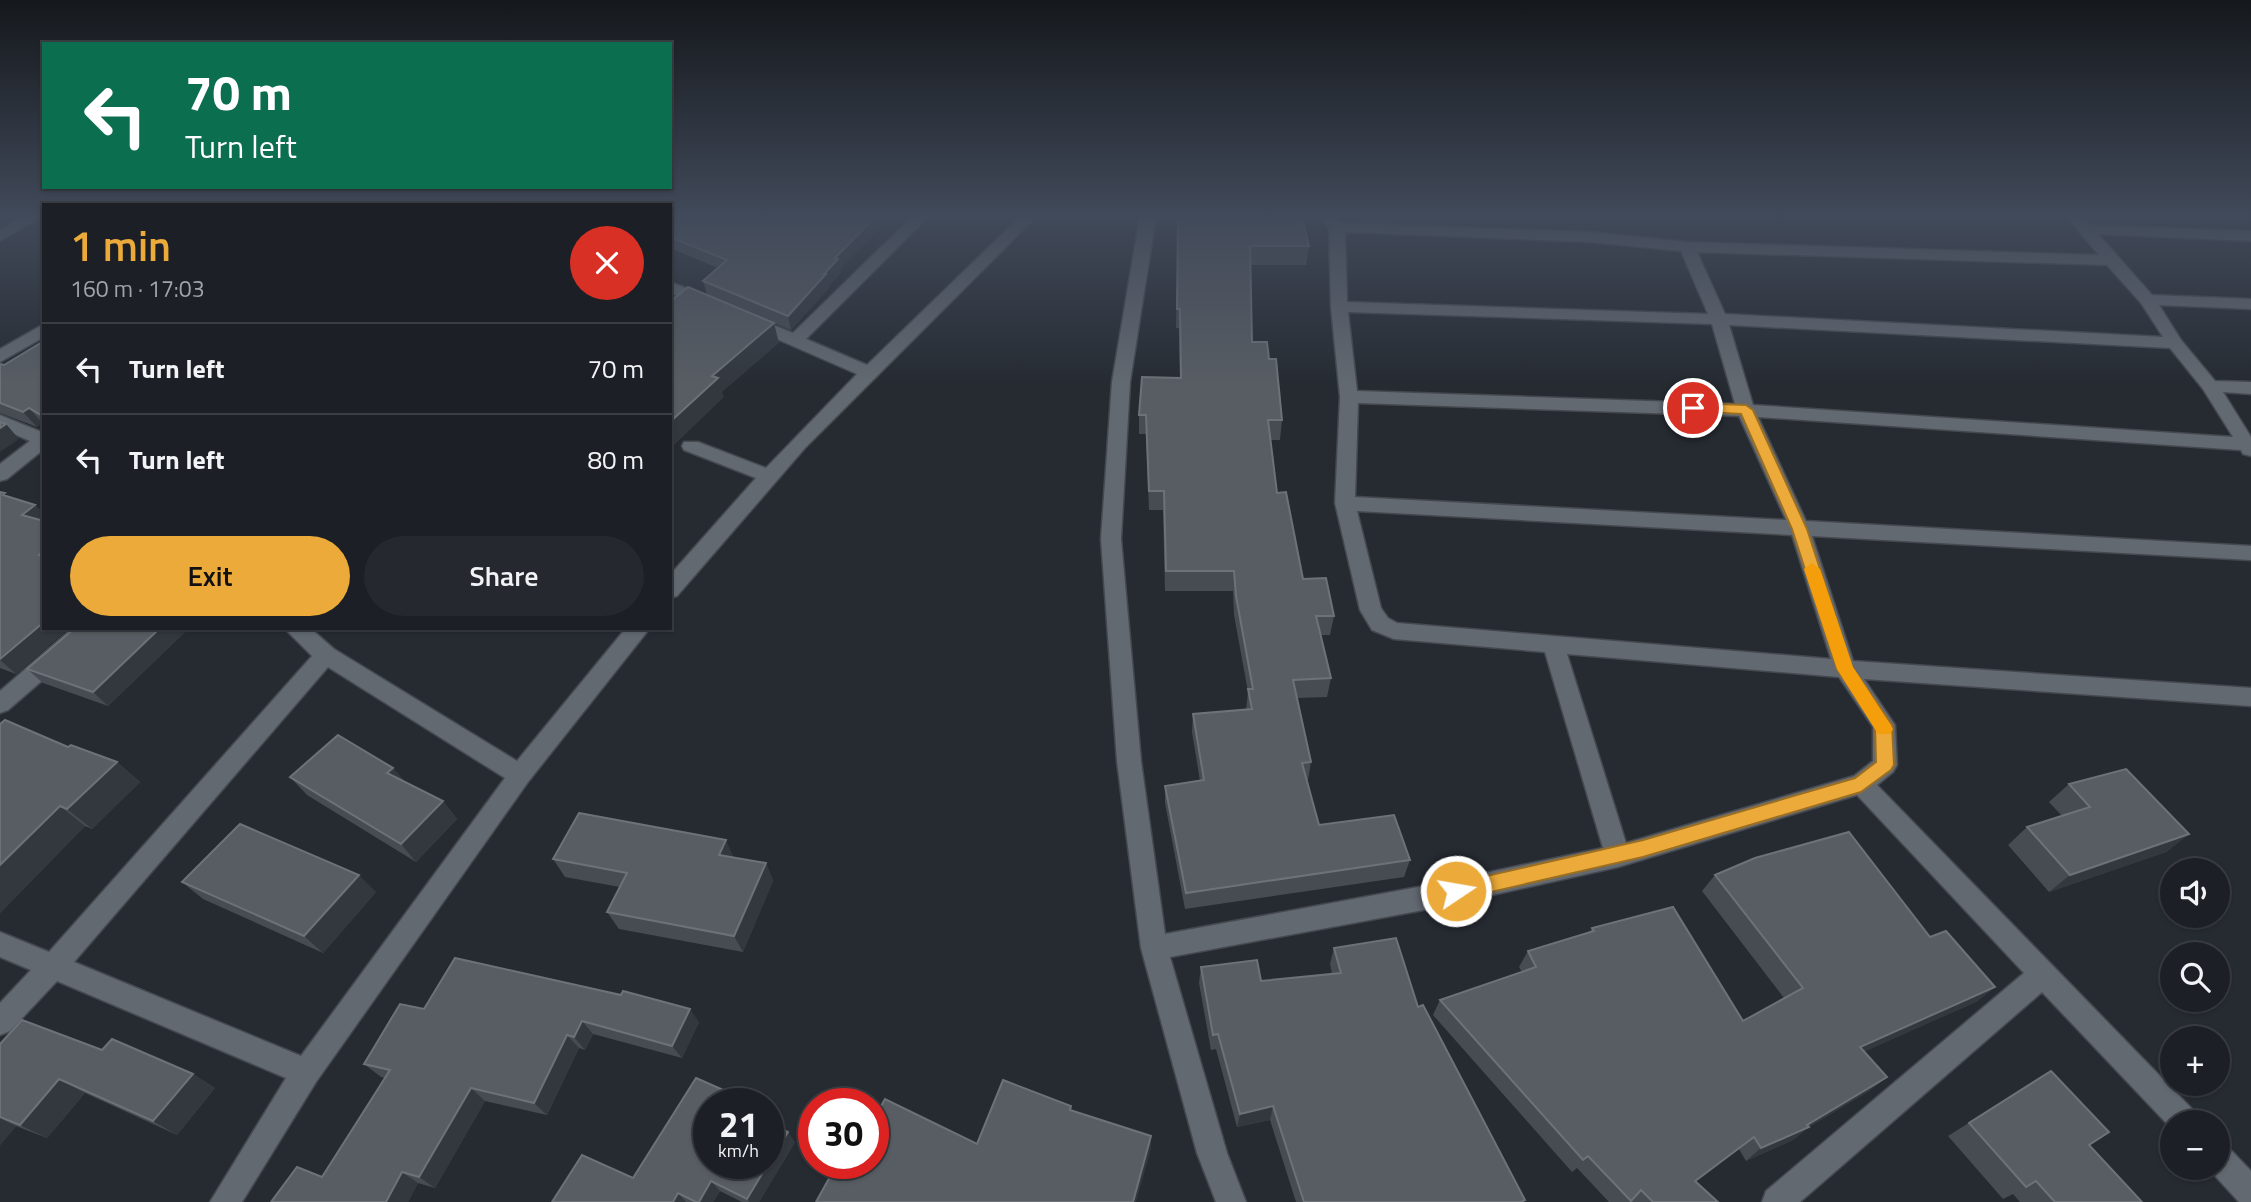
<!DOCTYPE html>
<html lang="en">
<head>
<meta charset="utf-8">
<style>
	:root { --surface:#1c2026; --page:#25282e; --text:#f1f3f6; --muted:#a0a3a7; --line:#3a3e43; --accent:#ebaa39 }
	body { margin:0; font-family:"Titillium Web",sans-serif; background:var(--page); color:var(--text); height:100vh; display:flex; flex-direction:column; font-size:26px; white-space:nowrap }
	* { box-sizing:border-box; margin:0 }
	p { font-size:23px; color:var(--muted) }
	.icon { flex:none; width:38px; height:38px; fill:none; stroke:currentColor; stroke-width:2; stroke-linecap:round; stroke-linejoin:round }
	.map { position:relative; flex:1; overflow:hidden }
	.drawer { position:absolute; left:42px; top:203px; width:630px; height:427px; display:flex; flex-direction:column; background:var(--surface); border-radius:0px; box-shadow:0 2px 5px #0004,0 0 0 2px var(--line) }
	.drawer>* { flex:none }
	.top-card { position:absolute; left:42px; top:42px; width:630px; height:147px; border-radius:0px; box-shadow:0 2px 5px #0004,0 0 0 2px var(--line); background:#0b6e4f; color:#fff; overflow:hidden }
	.buttons { position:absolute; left:2160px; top:858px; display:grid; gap:14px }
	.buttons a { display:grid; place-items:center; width:70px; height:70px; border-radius:50%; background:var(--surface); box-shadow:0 2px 5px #0004,0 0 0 2px var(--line); font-size:35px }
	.speed { position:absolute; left:693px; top:1088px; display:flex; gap:14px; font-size:35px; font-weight:700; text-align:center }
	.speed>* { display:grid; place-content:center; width:91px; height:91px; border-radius:50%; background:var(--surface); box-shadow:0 2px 5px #0004,0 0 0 2px var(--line); line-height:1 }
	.speed small { font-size:18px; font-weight:400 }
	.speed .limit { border:10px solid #d22; background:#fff; color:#111 }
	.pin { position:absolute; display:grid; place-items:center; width:60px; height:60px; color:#fff; margin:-30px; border:4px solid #fff; border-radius:50%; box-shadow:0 2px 7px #0007 }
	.me { position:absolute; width:77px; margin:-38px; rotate:78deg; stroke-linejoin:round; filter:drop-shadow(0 0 5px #0008) }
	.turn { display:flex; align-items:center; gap:24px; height:147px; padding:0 28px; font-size:32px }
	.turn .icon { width:91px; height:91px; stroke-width:2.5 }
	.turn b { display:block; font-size:49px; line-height:60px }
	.round { display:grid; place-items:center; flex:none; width:74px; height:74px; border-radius:37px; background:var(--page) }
	.head { display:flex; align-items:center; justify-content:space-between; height:119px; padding:0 28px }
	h1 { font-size:42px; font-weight:600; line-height:52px; color:var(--accent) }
	.button { display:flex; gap:14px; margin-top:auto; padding:14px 28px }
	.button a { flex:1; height:80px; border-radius:42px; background:var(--accent); color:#111; font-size:28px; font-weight:600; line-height:80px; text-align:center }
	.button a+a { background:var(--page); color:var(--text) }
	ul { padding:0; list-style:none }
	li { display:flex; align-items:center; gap:21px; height:91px; padding:0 28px; border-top:2px solid var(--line) }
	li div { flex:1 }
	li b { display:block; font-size:26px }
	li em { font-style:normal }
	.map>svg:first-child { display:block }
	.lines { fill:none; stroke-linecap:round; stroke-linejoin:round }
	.minor-casing { stroke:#45494f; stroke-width:3 }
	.minor { fill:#636971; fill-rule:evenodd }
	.wall { fill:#474c53 }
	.shaded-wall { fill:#33383f }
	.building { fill:#585d63; stroke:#6d7278; stroke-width:2 }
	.route { fill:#ebaa39; stroke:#996e25; stroke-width:2 }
	.slow { fill:#f59e0b }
</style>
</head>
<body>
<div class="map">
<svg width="2251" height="1202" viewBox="0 0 2251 1202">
	<rect width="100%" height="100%" fill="#262b32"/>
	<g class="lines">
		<defs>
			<g id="minor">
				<path d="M 23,216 L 42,216 L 0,241 L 0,230 Z"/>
				<path d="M 913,216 L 929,216 L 806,339 L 867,365 L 1021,216 L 1037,216 L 805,448 L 677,596 L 670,598 L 670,575 L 756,478 L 684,450 L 682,446 L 684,442 L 698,442 L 766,468 L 857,374 L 745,325 L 743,321 L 751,316 L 793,333 Z"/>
				<path d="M 1140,216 L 1156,216 L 1130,382 L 1121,539 L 1141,761 L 1165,934 L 1429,885 L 1603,848 L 1545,652 L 1394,639 L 1372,630 L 1360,610 L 1335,503 L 1340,397 L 1331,307 L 1329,228 L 1317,216 L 1334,216 L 1341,223 L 1591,232 L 1687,242 L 2099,255 L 2066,216 L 2082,216 L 2089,225 L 2251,231 L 2251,241 L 2098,234 L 2152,295 L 2251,299 L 2251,309 L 2159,305 L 2181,340 L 2215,381 L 2251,382 L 2251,394 L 2223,392 L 2251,437 L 2251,456 L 2243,454 L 2241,450 L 1758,417 L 1806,521 L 2251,546 L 2251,560 L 1812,536 L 1853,661 L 2251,688 L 2251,706 L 1864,679 L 1895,725 L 1897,765 L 1893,772 L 1877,785 L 2195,1112 L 2199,1122 L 2172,1122 L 2172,1129 L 2042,992 L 1800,1202 L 1762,1202 L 1766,1191 L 2024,973 L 1857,795 L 1618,867 L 1429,909 L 1170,957 L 1227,1153 L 1246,1202 L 1216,1202 L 1197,1153 L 1141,948 L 1117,761 L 1101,539 L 1112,382 ZM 1345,232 L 1591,242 L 1681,251 L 1708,314 L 1347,302 ZM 1697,252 L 2107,265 L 2141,303 L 2163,337 L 1725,314 ZM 1348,312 L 1712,324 L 1735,404 L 1357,391 ZM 1729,325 L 2170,348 L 2203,389 L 2233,437 L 1753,405 ZM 1358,403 L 1739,416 L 1786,520 L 1355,497 ZM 1357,511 L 1792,535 L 1831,659 L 1397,623 L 1388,618 L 1381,608 ZM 1567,654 L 1839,677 L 1873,727 L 1873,761 L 1854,776 L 1626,843 Z"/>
				<path d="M 670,282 L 715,299 L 717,303 L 709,308 L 670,293 Z"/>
				<path d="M 44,324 L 44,337 L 0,362 L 0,349 Z"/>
				<path d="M 0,415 L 44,433 L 44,449 L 7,479 L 0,481 L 0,464 L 30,441 L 0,428 Z"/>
				<path d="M 73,628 L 99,628 L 96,634 L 8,710 L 0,713 L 0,691 Z"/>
				<path d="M 284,628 L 310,628 L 334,649 L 517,761 L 626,628 L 650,628 L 528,782 L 316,1082 L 242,1202 L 210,1202 L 286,1078 L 57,981 L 10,1031 L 0,1035 L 0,1003 L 31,970 L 0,957 L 0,932 L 49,952 L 312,656 ZM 328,667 L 505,778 L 301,1056 L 74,962 Z"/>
				<path d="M 2217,1141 L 2227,1146 L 2251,1171 L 2251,1202 L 2239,1202 L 2207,1167 L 2217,1167 Z"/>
			</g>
		</defs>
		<!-- minor casing -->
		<use href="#minor" class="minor-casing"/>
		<!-- minor -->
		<use href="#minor" class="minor"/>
	</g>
	<!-- wall -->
	<g class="wall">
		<path d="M 670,216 L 888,216 L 889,219 L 840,269 L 841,272 L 829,286 L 829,288 L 791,330 L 707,295 L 703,281 L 718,268 L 670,248 Z"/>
		<path d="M 1178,216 L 1309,246 L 1306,265 L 1250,265 L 1252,342 L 1269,359 L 1282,420 L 1280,440 L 1270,440 L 1277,493 L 1303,579 L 1334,616 L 1330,635 L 1320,635 L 1331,678 L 1327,697 L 1297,698 L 1311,762 L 1308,780 L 1306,780 L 1319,825 L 1410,860 L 1404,877 L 1185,909 L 1165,803 L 1165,786 L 1200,781 L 1192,732 L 1193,714 L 1246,710 L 1248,692 L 1234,615 L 1233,591 L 1165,591 L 1163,510 L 1149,510 L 1146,434 L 1139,434 L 1139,415 L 1180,378 L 1179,328 L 1176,328 Z"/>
		<path d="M 44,341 L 44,424 L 42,423 L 37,427 L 0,413 L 0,364 L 4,365 Z"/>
		<path d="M 0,492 L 8,497 L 35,505 L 44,514 L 44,628 L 69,628 L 16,674 L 0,668 Z"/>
		<path d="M 75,628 L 188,628 L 188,629 L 108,706 L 43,683 L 27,669 Z"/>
		<path d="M 0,724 L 68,747 L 117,762 L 140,782 L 92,829 L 85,826 L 0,913 Z"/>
		<path d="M 393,768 L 404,781 L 443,801 L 457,819 L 416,862 L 307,795 L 290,777 Z"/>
		<path d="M 2069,784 L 2189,834 L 2166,852 L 2049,892 L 2008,845 L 2027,827 L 2062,816 L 2049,802 Z"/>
		<path d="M 553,859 L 766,863 L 773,881 L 743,952 L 619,929 L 607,912 L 620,887 L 565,877 Z"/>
		<path d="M 1715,875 L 1930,937 L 1995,987 L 1976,1002 L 1864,1051 L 1887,1077 L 1869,1091 L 1809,1127 L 1793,1140 L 1746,1161 L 1739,1149 L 1696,1182 L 1718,1202 L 1609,1202 L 1577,1168 L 1572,1172 L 1433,1015 L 1440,1000 L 1522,972 L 1519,967 L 1528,951 L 1589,933 L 1592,928 L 1743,1021 L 1784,998 L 1702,891 Z"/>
		<path d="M 182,882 L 376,892 L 323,953 L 203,899 Z"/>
		<path d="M 1334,948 L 1418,1007 L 1525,1200 L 1524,1202 L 1296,1202 L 1270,1120 L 1237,1127 L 1216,1049 L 1211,1050 L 1199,983 L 1201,967 L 1261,981 L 1332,974 L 1330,964 Z"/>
		<path d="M 424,1009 L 699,1022 L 682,1058 L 593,1034 L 585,1050 L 579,1048 L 547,1115 L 485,1101 L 435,1188 L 418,1183 L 408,1202 L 271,1202 L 322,1177 L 385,1078 L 381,1077 L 364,1064 Z"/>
		<path d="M 0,1044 L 102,1050 L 193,1074 L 215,1088 L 177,1135 L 85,1093 L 47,1138 L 16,1126 L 0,1145 Z"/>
		<path d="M 2051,1071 L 2089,1145 L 2142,1202 L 2020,1202 L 2013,1194 L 2003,1199 L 1948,1136 Z"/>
		<path d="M 709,1104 L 795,1142 L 759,1202 L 742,1202 L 720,1191 L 713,1202 L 552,1202 L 633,1178 Z"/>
	</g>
	<!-- shaded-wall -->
	<g class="shaded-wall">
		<path d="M 0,216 L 17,216 L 0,227 Z"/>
		<path d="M 876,216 L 888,216 L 889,219 L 840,269 L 841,272 L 829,286 L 829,288 L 791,330 L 788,316 L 824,274 L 835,258 Z"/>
		<path d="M 774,323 L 779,343 L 722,392 L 724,397 L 670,449 L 670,422 L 712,376 Z"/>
		<path d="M 29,408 L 42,423 L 37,427 L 23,412 Z"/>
		<path d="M 6,424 L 19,439 L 0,452 L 0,428 Z"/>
		<path d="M 35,505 L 44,514 L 44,524 L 22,515 Z"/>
		<path d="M 44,622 L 44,628 L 69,628 L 16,674 L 0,660 Z"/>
		<path d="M 160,628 L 188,629 L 108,706 L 93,692 Z"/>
		<path d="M 117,762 L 140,782 L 92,829 L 67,809 Z"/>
		<path d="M 393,768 L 408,786 L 387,773 Z"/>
		<path d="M 443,801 L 457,819 L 416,862 L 401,844 Z"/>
		<path d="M 60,806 L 85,826 L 0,913 L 0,865 Z"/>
		<path d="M 2189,834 L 2166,852 L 2049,892 L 2070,875 Z"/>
		<path d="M 726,840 L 734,858 L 719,855 Z"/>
		<path d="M 766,863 L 773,881 L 743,952 L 734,936 Z"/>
		<path d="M 359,875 L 376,892 L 323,953 L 304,936 Z"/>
		<path d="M 1995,987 L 1976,1002 L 1844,1061 L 1860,1047 Z"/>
		<path d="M 690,1009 L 699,1022 L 682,1058 L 672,1046 Z"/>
		<path d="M 582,1021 L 593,1034 L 585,1050 L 574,1037 Z"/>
		<path d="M 567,1035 L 579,1048 L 547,1115 L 534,1103 Z"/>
		<path d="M 193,1074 L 215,1088 L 177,1135 L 153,1121 Z"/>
		<path d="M 1887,1077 L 1869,1091 L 1807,1128 L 1809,1127 L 1793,1140 L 1746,1161 L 1761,1148 L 1807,1125 Z"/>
		<path d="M 59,1079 L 85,1093 L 47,1138 L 20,1125 Z"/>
		<path d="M 471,1088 L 485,1101 L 435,1188 L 419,1177 Z"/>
		<path d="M 1273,1106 L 1270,1120 L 1237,1127 L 1240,1114 Z"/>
		<path d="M 0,1118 L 16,1126 L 0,1145 Z"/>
		<path d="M 788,1132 L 795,1142 L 759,1202 L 749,1202 L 747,1199 Z"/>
		<path d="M 1151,1136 L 1151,1149 L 1136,1202 L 1133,1202 Z"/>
		<path d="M 1754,1137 L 1739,1149 L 1681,1193 L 1695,1181 Z"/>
		<path d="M 402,1172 L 418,1183 L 408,1202 L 386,1202 Z"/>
		<path d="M 711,1181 L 720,1191 L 713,1202 L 699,1202 Z"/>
		<path d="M 678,1193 L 686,1202 L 673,1202 Z"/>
	</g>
	<!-- building -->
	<g class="building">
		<path d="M 670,216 L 876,216 L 835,258 L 838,259 L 824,274 L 826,274 L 788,316 L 703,281 L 727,260 L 670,237 Z"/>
		<path d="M 1178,216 L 1302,216 L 1309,246 L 1250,246 L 1252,342 L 1267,342 L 1269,359 L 1276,359 L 1282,420 L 1268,420 L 1277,493 L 1286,492 L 1303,579 L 1326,578 L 1334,616 L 1316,616 L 1331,678 L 1293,680 L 1311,762 L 1302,763 L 1319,825 L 1394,815 L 1410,860 L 1186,893 L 1165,786 L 1204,780 L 1193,714 L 1252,709 L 1248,689 L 1253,689 L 1236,596 L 1234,571 L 1166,571 L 1164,491 L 1149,491 L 1146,415 L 1139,415 L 1142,377 L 1181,378 L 1180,309 L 1177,309 Z"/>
		<path d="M 688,287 L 774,323 L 712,376 L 718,378 L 670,422 L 670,302 Z"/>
		<path d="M 44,341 L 44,417 L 29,408 L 23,412 L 0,403 L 0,364 L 4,365 Z"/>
		<path d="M 0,422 L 6,424 L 0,428 Z"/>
		<path d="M 0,492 L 5,493 L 3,495 L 35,505 L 22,515 L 44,521 L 44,551 L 39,555 L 44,557 L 44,622 L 0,659 Z"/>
		<path d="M 75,628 L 160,628 L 93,692 L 27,669 Z"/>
		<path d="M 5,720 L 68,747 L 71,745 L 117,762 L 67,809 L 60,806 L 0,865 L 0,724 Z"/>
		<path d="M 338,735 L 393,768 L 387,773 L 443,801 L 401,844 L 290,777 Z"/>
		<path d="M 2126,769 L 2189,834 L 2070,875 L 2027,827 L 2090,807 L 2069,784 Z"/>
		<path d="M 579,813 L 726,840 L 719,855 L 766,863 L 734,936 L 607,912 L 627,873 L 553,859 Z"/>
		<path d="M 240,824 L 359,875 L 304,936 L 182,882 Z"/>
		<path d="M 1849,832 L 1930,937 L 1946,931 L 1995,987 L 1860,1047 L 1887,1077 L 1807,1125 L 1809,1127 L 1761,1148 L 1754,1137 L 1695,1181 L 1718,1202 L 1653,1202 L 1641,1190 L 1631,1201 L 1588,1156 L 1583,1160 L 1440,1000 L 1536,967 L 1528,951 L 1594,931 L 1592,928 L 1673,907 L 1743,1021 L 1803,988 L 1715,875 L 1755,858 Z"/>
		<path d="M 1396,938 L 1418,1007 L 1423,1005 L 1525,1200 L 1521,1202 L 1304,1202 L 1273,1106 L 1240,1114 L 1218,1034 L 1213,1035 L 1201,967 L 1257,960 L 1261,981 L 1341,973 L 1334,948 Z"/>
		<path d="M 455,958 L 621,995 L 623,991 L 690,1009 L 672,1046 L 582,1021 L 574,1037 L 567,1035 L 534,1103 L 471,1088 L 419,1177 L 402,1172 L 386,1202 L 271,1202 L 297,1167 L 322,1177 L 390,1070 L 364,1064 L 400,1004 L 424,1009 Z"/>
		<path d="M 22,1020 L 102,1050 L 112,1039 L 193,1074 L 153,1121 L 59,1079 L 20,1125 L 0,1117 L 0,1044 Z"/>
		<path d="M 2051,1071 L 2109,1132 L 2089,1145 L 2142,1202 L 2055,1202 L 2036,1181 L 2026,1187 L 1969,1123 Z"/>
		<path d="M 696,1078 L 755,1104 L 709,1104 L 709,1164 L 768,1164 L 747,1199 L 711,1181 L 699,1202 L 696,1202 L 678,1193 L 673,1202 L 552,1202 L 582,1155 L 633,1178 Z"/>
		<path d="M 1003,1080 L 1071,1106 L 1070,1110 L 1151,1136 L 1133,1202 L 816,1202 L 837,1164 L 873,1164 L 873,1120 L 885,1099 L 977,1144 Z"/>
		<path d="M 768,1121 L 788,1132 L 768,1164 Z"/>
	</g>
	<!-- sky -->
	<linearGradient id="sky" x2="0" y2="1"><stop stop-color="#15181c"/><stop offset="0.56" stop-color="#414a5a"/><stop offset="1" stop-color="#414a5a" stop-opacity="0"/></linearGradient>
	<rect width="2251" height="385" fill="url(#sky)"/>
	<!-- route -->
	<path class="route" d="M 1693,403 L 1746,405 L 1753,410 L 1807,529 L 1852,667 L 1892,725 L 1894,765 L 1891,770 L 1861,792 L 1643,857 L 1456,900 L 1449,898 L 1447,891 L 1449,885 L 1456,883 L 1643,840 L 1855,778 L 1876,762 L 1875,727 L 1837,669 L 1792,529 L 1741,414 L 1688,411 L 1686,408 Z"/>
	<!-- slow -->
	<path class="slow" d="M 1812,563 L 1820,569 L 1853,667 L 1890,724 L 1893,729 L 1890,734 L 1878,734 L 1837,669 L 1804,569 Z"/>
</svg>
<div class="buttons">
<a><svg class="icon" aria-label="sound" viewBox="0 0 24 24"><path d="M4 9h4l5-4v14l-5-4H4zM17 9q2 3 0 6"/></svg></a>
<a><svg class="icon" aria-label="search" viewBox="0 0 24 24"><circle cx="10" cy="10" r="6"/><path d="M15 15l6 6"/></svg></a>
<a>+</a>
<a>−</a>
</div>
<div class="speed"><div>21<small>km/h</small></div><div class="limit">30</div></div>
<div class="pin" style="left:1693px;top:408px;background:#d93025"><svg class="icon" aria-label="arrive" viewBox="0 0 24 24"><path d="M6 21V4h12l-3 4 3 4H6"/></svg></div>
<svg class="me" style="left:1456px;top:891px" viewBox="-20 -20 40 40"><circle r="17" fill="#ebaa39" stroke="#fff" stroke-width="3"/><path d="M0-11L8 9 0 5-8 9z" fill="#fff"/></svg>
<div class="top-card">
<div class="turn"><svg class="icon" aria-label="left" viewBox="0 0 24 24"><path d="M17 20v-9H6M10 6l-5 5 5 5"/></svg><div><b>70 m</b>Turn left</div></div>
</div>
<section class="drawer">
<div class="head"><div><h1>1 min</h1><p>160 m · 17:03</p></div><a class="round" style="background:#d93025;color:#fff"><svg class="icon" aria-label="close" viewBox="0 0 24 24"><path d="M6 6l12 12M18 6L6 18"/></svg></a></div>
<ul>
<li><svg class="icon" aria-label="left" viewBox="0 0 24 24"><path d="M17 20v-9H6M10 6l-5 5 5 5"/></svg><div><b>Turn left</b></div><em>70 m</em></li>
<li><svg class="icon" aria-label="left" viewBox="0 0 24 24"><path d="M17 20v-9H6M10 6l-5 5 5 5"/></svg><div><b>Turn left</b></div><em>80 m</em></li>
</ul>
<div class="button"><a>Exit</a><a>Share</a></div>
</section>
</div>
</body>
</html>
